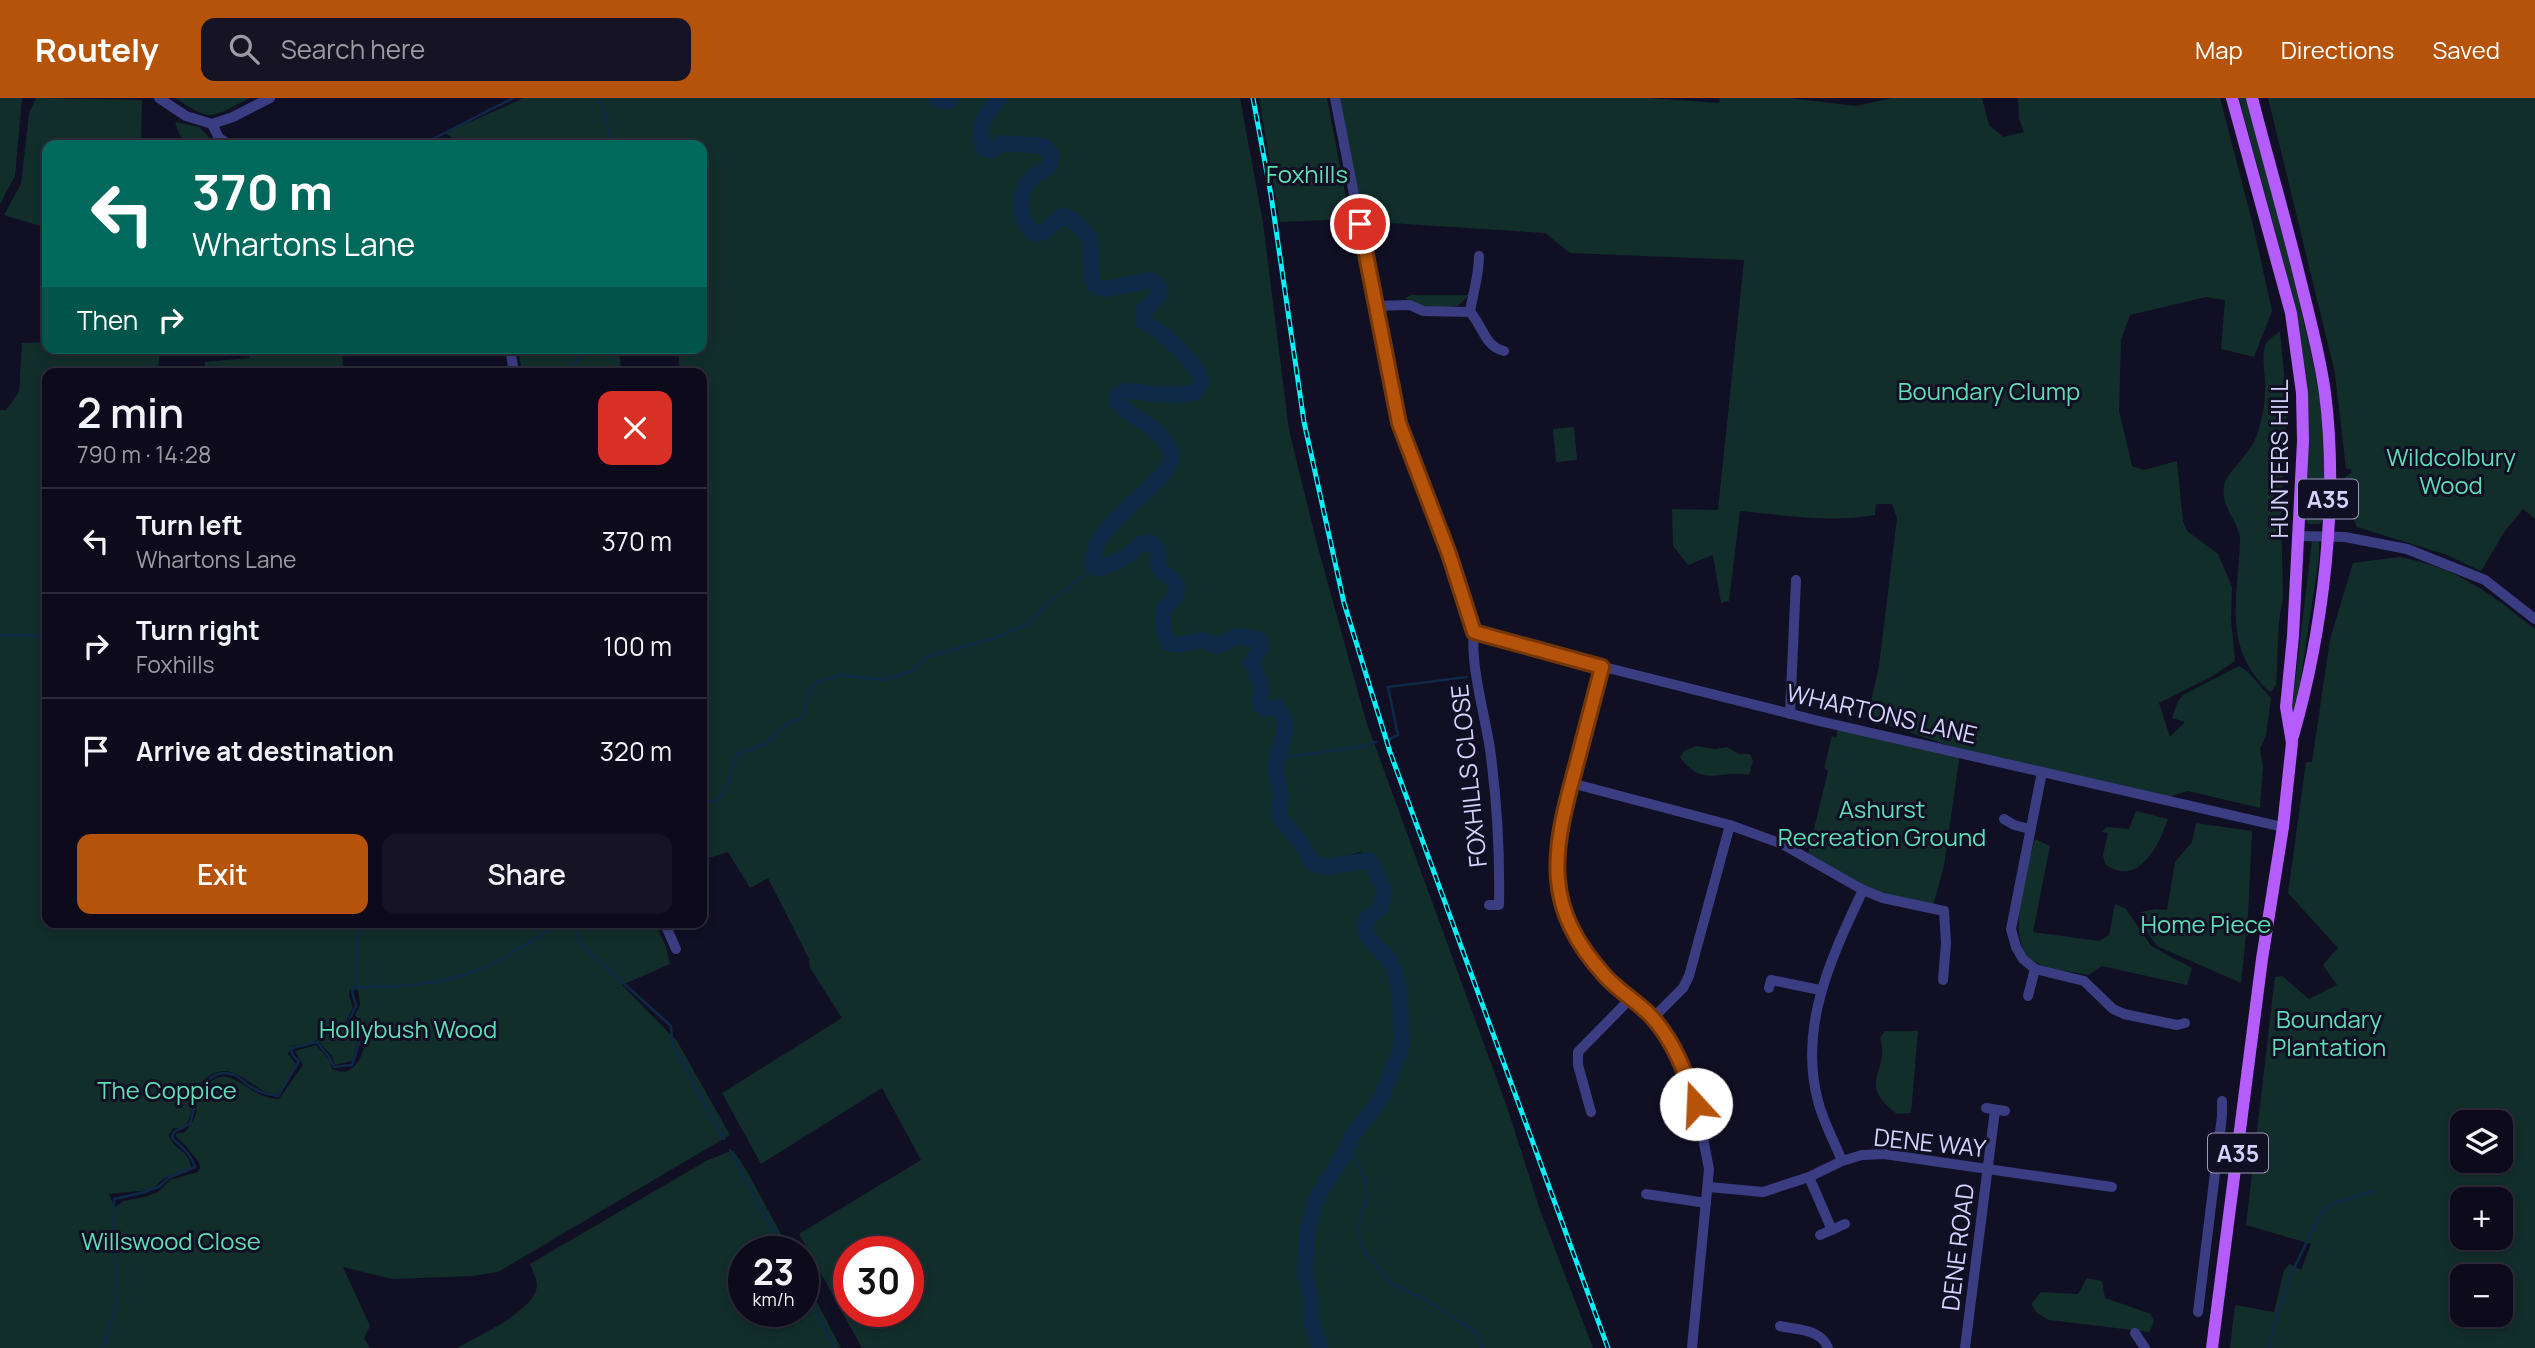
<!DOCTYPE html>
<html lang="en">
<head>
<meta charset="utf-8">
<style>
	:root { --surface:#0d0b1b; --page:#161424; --text:#f1f3f6; --muted:#9a9ba3; --line:#2d2b3a; --accent:#b45309 }
	body { margin:0; font-family:Manrope,sans-serif; background:var(--page); color:var(--text); height:100vh; display:flex; flex-direction:column; font-size:26px; white-space:nowrap }
	* { box-sizing:border-box; margin:0 }
	p { font-size:23px; color:var(--muted) }
	.icon { flex:none; width:38px; height:38px; fill:none; stroke:currentColor; stroke-width:2; stroke-linecap:round; stroke-linejoin:round }
	.map { position:relative; flex:1; overflow:hidden }
	.panel { position:absolute; left:42px; top:270px; width:665px; height:560px; display:flex; flex-direction:column; background:var(--surface); border-radius:14px; box-shadow:0 4px 10px #0003,0 0 0 2px var(--line) }
	.panel>* { flex:none }
	.guide { position:absolute; left:42px; top:42px; width:665px; height:214px; border-radius:14px; box-shadow:0 4px 10px #0003,0 0 0 2px var(--line); background:#00695c; color:#fff; overflow:hidden }
	.fabs { position:absolute; left:2450px; top:1012px; display:grid; gap:14px }
	.fabs a { display:grid; place-items:center; width:63px; height:63px; border-radius:14px; background:var(--surface); box-shadow:0 4px 10px #0003,0 0 0 2px var(--line); font-size:35px }
	.speed { position:absolute; left:728px; top:1138px; display:flex; gap:14px; font-size:35px; font-weight:700; text-align:center }
	.speed>* { display:grid; place-content:center; width:91px; height:91px; border-radius:50%; background:var(--surface); box-shadow:0 4px 10px #0003,0 0 0 2px var(--line); line-height:1 }
	.speed small { font-size:18px; font-weight:400 }
	.speed .limit { border:10px solid #d22; background:#fff; color:#111 }
	.pin { position:absolute; display:grid; place-items:center; width:60px; height:60px; color:#fff; margin:-30px; border:4px solid #fff; border-radius:50%; box-shadow:0 2px 7px #0007 }
	.me { position:absolute; width:77px; margin:-38px; rotate:340deg; stroke-linejoin:round; filter:drop-shadow(0 0 5px #0008) }
	.turn { display:flex; align-items:center; gap:24px; height:147px; padding:0 35px; font-size:32px }
	.turn .icon { width:91px; height:91px; stroke-width:2.5 }
	.turn b { display:block; font-size:49px; line-height:60px }
	.then { display:flex; align-items:center; height:66px; padding:0 35px; background:#0003; gap:14px; font-size:26px }
	.round { display:grid; place-items:center; flex:none; width:74px; height:74px; border-radius:14px; background:var(--page) }
	.overview { display:flex; align-items:center; justify-content:space-between; height:119px; padding:0 35px }
	h1 { font-size:42px; font-weight:600; line-height:52px }
	.primary-button { display:flex; gap:14px; margin-top:auto; padding:14px 35px }
	.primary-button a { flex:1; height:80px; border-radius:14px; background:var(--accent); color:#fff; font-size:28px; font-weight:600; line-height:80px; text-align:center }
	.primary-button a+a { background:var(--page); color:var(--text) }
	ul { padding:0; list-style:none }
	li { display:flex; align-items:center; gap:21px; height:105px; padding:0 35px; border-top:2px solid var(--line) }
	li div { flex:1 }
	li b { display:block; font-size:26px }
	li em { font-style:normal }
	header { display:flex; align-items:center; gap:42px; box-sizing:border-box; height:98px; padding:0 35px; background:var(--accent); color:#fff }
	header strong { font-size:33px }
	nav { display:flex; gap:38px; margin-inline-start:auto; font-size:24px }
	.search { width:490px; height:63px; background:var(--page); display:flex; align-items:center; gap:18px; box-sizing:border-box; padding:0 24px; border-radius:14px; color:var(--muted); font-size:26px }
	.map>svg:first-child { display:block }
	.green { fill:#122e2b; fill-rule:evenodd }
	.lines { fill:none; stroke-linecap:round; stroke-linejoin:round }
	.stream { stroke:#0f2949; stroke-width:2.5 }
	.river { stroke:#0f2949; stroke-width:16 }
	.minor { stroke:#3b3d83; stroke-width:10 }
	.major { stroke:#b55cfd; stroke-width:12 }
	.rail-casing { stroke:#04f2f9; stroke-width:5 }
	.rail { stroke:#110f24; stroke-width:2.5; stroke-dasharray:8; stroke-linecap:butt }
	.route-casing { stroke:#753606; stroke-width:18 }
	.route { stroke:#b45309; stroke-width:12 }
	.labels { text-anchor:middle; dominant-baseline:central; stroke-width:6; stroke-linejoin:round; paint-order:stroke }
	.shield { fill:#110f24; stroke:#9a98bd; stroke-width:2 }
	.shield-label { font-size:23px; font-weight:bold; fill:#d5d3fe }
	.park-label { font-size:24px; fill:#5fdeb5; stroke:#110f24 }
	.street-label { font-size:24px; fill:#d5d3fe; stroke:#110f24 }
</style>
</head>
<body>
<header>
<strong>Routely</strong>
<div class="search"><svg class="icon" aria-label="search" viewBox="0 0 24 24"><circle cx="10" cy="10" r="6"/><path d="M15 15l6 6"/></svg>Search here</div>
<nav><a>Map</a><a>Directions</a><a>Saved</a></nav>
</header>
<div class="map">
<svg width="2535" height="1250" viewBox="0 0 2535 1250">
	<rect width="100%" height="100%" fill="#110f24"/>
	<!-- green -->
	<g class="green">
		<path d="M 0,0 L 22,0 L 15,78 L 0,106 Z"/>
		<path d="M 36,0 L 142,2 L 141,47 L 47,47 L 47,130 L 4,117 L 21,86 L 29,15 Z"/>
		<path d="M 175,0 L 250,0 C 210,20 213,25 175,0 Z"/>
		<path d="M 524,0 L 1240,0 L 1263,125 L 1289,332 L 1317,446 L 1366,623 L 1507,1009 L 1540,1112 L 1593,1250 L 862,1250 L 799,1136 L 921,1062 L 882,990 L 761,1066 L 722,995 L 842,920 L 810,870 L 809,861 L 768,780 L 750,790 L 728,754 L 702,762 L 702,275 L 680,275 L 678,250 L 702,250 L 702,47 L 464,47 L 445,35 ZM 1274,659 L 1279,661 L 1277,669 L 1284,702 L 1282,719 L 1306,746 L 1310,755 L 1318,762 L 1325,764 L 1360,754 C 1382,764 1395,785 1383,809 C 1379,816 1373,821 1369,827 C 1372,846 1395,856 1402,873 C 1406,884 1405,900 1405,912 L 1401,912 L 1398,890 L 1392,870 L 1361,833 C 1363,820 1378,813 1380,800 C 1381,793 1379,786 1376,779 C 1366,752 1349,770 1330,772 C 1319,774 1309,766 1300,760 L 1301,747 L 1278,723 L 1279,700 L 1272,665 ZM 908,1153 L 908,1213 L 849,1213 L 849,1153 Z"/>
		<path d="M 1259,0 L 1327,0 L 1350,121 L 1280,124 Z"/>
		<path d="M 1335,0 L 1649,0 L 1719,5 L 1720,0 L 1789,0 L 1856,8 L 1892,0 L 1982,0 L 1989,27 L 2003,39 L 2024,34 L 2019,21 L 2018,0 L 2220,0 L 2253,127 L 2272,213 L 2254,259 L 2221,251 L 2225,202 L 2206,199 L 2130,217 L 2121,242 L 2119,313 L 2132,368 L 2144,372 L 2177,363 L 2183,423 L 2187,433 L 2218,456 L 2232,489 L 2231,521 L 2235,563 L 2211,579 L 2159,605 L 2170,639 L 2185,624 L 2172,620 L 2178,603 L 2183,597 L 2239,568 L 2248,574 L 2271,600 L 2266,638 L 2260,650 L 2263,670 L 2260,710 L 2188,693 L 2168,699 L 1950,648 L 1867,620 L 1879,568 L 1897,420 L 1892,406 L 1876,406 L 1875,417 C 1831,425 1784,417 1740,413 L 1729,503 L 1721,505 L 1713,457 L 1688,467 L 1673,448 L 1672,411 L 1718,412 L 1744,162 L 1570,155 L 1545,135 L 1359,123 Z"/>
		<path d="M 2239,0 L 2247,0 L 2293,178 L 2319,291 L 2326,357 L 2324,416 L 2323,423 L 2319,426 L 2308,426 L 2305,420 L 2308,308 L 2297,214 Z"/>
		<path d="M 2268,0 L 2535,0 L 2535,421 L 2523,411 L 2505,433 L 2481,473 L 2447,457 L 2357,429 L 2345,404 L 2344,380 L 2351,375 L 2351,371 L 2346,371 L 2335,275 Z"/>
		<path d="M 175,24 L 199,29 L 217,47 C 189,47 184,53 175,24 Z"/>
		<path d="M 1411,197 L 1469,197 L 1458,208 L 1426,210 L 1405,200 Z"/>
		<path d="M 2280,233 L 2287,308 L 2281,417 L 2283,499 L 2279,523 L 2276,587 L 2271,594 C 2264,590 2261,585 2256,579 C 2223,537 2240,487 2240,439 C 2236,420 2221,409 2224,388 C 2225,375 2252,356 2258,334 C 2262,321 2265,306 2265,292 C 2266,277 2261,262 2265,248 C 2267,241 2275,238 2280,233 Z"/>
		<path d="M 47,244 L 47,250 L 160,250 L 158,275 L 47,275 L 47,824 L 655,824 L 666,849 L 670,866 L 622,887 L 677,943 L 730,1037 L 498,1174 L 473,1178 L 392,1181 L 343,1169 L 370,1228 L 364,1240 L 370,1250 L 0,1250 L 0,312 L 6,312 L 19,294 L 22,245 ZM 350,891 L 358,892 L 360,907 L 355,917 L 367,934 C 365,953 356,983 332,971 L 330,963 L 316,947 L 295,953 L 303,967 L 279,1001 C 241,1000 228,951 196,1002 C 198,1016 194,1023 185,1034 L 176,1036 L 176,1039 L 185,1047 L 199,1064 L 200,1070 L 198,1074 L 170,1082 L 158,1094 L 145,1099 L 123,1103 L 115,1110 L 109,1096 L 151,1092 L 164,1080 L 191,1070 C 191,1053 172,1051 169,1037 L 173,1030 L 183,1031 C 197,1016 190,990 209,978 C 235,961 252,993 275,997 L 280,994 L 296,966 L 288,956 L 292,948 L 308,946 L 317,942 L 332,958 L 335,967 L 352,963 L 360,936 L 346,928 L 346,923 L 353,910 L 349,897 Z"/>
		<path d="M 249,250 L 342,250 L 343,275 L 205,275 L 205,264 L 249,260 Z"/>
		<path d="M 518,250 L 619,250 L 621,275 L 522,275 Z"/>
		<path d="M 1574,329 L 1577,362 L 1556,364 L 1553,331 Z"/>
		<path d="M 2312,443 L 2319,444 L 2319,459 L 2296,612 L 2291,618 Z"/>
		<path d="M 2399,459 C 2459,470 2489,495 2535,531 L 2535,1250 L 2230,1250 L 2235,1207 L 2274,1214 L 2284,1172 L 2290,1166 L 2301,1172 L 2311,1146 L 2246,1127 L 2275,879 L 2282,878 L 2309,901 L 2337,887 L 2323,867 L 2338,850 L 2288,795 L 2306,664 L 2312,664 L 2330,541 L 2353,465 ZM 2462,1024 L 2501,1024 L 2501,1062 L 2462,1062 ZM 2462,1101 L 2501,1101 L 2501,1139 L 2462,1139 ZM 2462,1178 L 2501,1178 L 2501,1216 L 2462,1216 Z"/>
		<path d="M 1839,627 L 1960,655 L 1944,768 L 1932,811 L 1883,800 L 1807,760 L 1828,673 L 1824,670 L 1832,638 L 1836,639 Z"/>
		<path d="M 1696,648 L 1715,651 L 1727,649 L 1739,656 L 1750,656 L 1753,663 L 1749,677 C 1721,671 1703,691 1680,659 L 1684,653 Z"/>
		<path d="M 2136,713 L 2168,721 C 2159,748 2138,790 2105,766 L 2103,757 L 2108,735 L 2102,734 L 2107,729 L 2129,731 Z"/>
		<path d="M 2196,725 L 2252,733 L 2248,817 L 2241,885 L 2159,849 C 2148,839 2144,828 2141,814 L 2155,811 L 2167,812 L 2175,764 L 2192,744 Z"/>
		<path d="M 2035,741 L 2050,748 L 2033,834 L 2099,843 L 2109,837 L 2115,806 L 2126,811 L 2151,848 L 2192,870 L 2187,887 L 2102,868 L 2088,877 C 2073,874 2047,871 2035,864 C 2002,846 2028,769 2035,741 Z"/>
		<path d="M 1885,933 L 1918,933 L 1911,1015 L 1897,1016 C 1855,984 1891,974 1880,940 Z"/>
		<path d="M 733,1052 L 747,1073 L 790,1153 L 744,1153 L 744,1213 L 803,1213 L 803,1178 L 841,1250 L 457,1250 C 477,1238 536,1213 537,1187 C 537,1181 532,1172 530,1166 L 706,1063 Z"/>
		<path d="M 2087,1180 L 2102,1183 L 2105,1200 L 2151,1216 L 2154,1224 L 2149,1234 L 2049,1222 L 2037,1215 L 2031,1206 L 2041,1194 L 2078,1196 Z"/>
	</g>
	<g class="lines">
		<!-- stream -->
		<g class="stream">
			<path d="M 600,0 L 612,47"/>
			<path d="M 421,47 L 513,0"/>
			<path d="M 608,250 L 612,257"/>
			<path d="M 574,266 L 589,250"/>
			<path d="M 0,537 L 47,538"/>
			<path d="M 1387,642 L 1398,637 L 1388,589 L 1467,579"/>
			<path d="M 1277,660 L 1360,649 L 1376,644"/>
			<path d="M 702,703 C 706,702 710,703 714,703 C 729,700 730,669 737,656 L 765,646 L 787,626 L 803,619 L 809,591 L 819,583 L 840,577 L 885,582 L 912,573 L 927,559 L 991,541 L 1026,527 L 1053,501 L 1084,478 L 1093,468"/>
			<path d="M 576,831 L 580,846 L 671,928 L 672,946 L 724,1041"/>
			<path d="M 355,889 L 358,824"/>
			<path d="M 1346,1051 L 1357,1065 L 1365,1083 L 1367,1097 L 1359,1126 L 1359,1138 L 1365,1154 L 1391,1186 L 1422,1200 L 1470,1230 L 1478,1238 L 1482,1250"/>
			<path d="M 730,1052 L 784,1153"/>
			<path d="M 803,1189 L 835,1250"/>
			<path d="M 103,1250 L 116,1206 L 114,1101 L 145,1094 L 160,1088 L 168,1080 L 195,1069 C 191,1056 182,1049 172,1040 L 174,1034 L 190,1026 C 195,1005 204,966 235,977 C 239,979 244,984 248,987 C 258,994 267,996 278,998 L 299,963 L 293,958 L 291,950 L 317,944 L 329,959 L 334,969 L 352,967 L 361,939 L 359,932 L 348,924 L 356,908 L 352,893 L 355,889 C 393,890 448,886 483,870 C 509,859 538,838 563,824"/>
			<path d="M 2268,1250 L 2289,1181 L 2320,1116 C 2330,1103 2356,1099 2373,1093"/>
		</g>
		<!-- river -->
		<g class="river">
			<path d="M 936,0 L 941,3 L 948,3 L 951,0"/>
			<path d="M 1000,0 C 988,13 978,23 981,42 C 982,50 983,52 991,53 L 1002,45 L 1044,48 L 1052,58 L 1049,68 C 1045,73 1039,74 1034,78 C 1016,92 1018,122 1034,136 L 1045,133 L 1062,118 L 1072,121 L 1090,140 L 1092,181 C 1095,189 1099,190 1107,191 L 1150,182 L 1156,185 L 1159,190 L 1158,199 L 1143,213 L 1143,223 C 1163,235 1194,260 1202,283 L 1196,294 C 1184,297 1169,297 1156,296 C 1143,295 1129,289 1118,297 L 1117,304 L 1121,308 C 1140,325 1163,330 1172,357 C 1171,362 1170,368 1166,372 C 1149,397 1086,434 1093,468 L 1096,470 L 1101,470 C 1110,466 1118,463 1127,458 C 1134,454 1145,437 1155,448 C 1159,452 1157,463 1158,469 C 1181,491 1185,486 1163,513 L 1163,531 L 1168,545 L 1178,547 L 1201,542 L 1217,548 L 1237,538 L 1260,542 L 1261,550 L 1251,565 L 1261,586 L 1260,606 L 1265,611 L 1278,609 L 1284,621 L 1285,632 L 1275,670 L 1281,697 L 1279,719 L 1302,746 L 1312,765 L 1326,769 L 1369,762 L 1374,769 L 1384,794 L 1380,811 L 1366,821 L 1365,830 L 1367,838 L 1389,861 L 1394,871 L 1400,897 L 1402,947 L 1381,1001 L 1352,1038 L 1348,1049 L 1318,1098 L 1314,1108 L 1307,1136 L 1305,1176 L 1311,1201 L 1311,1223 L 1320,1250"/>
		</g>
		<!-- minor -->
		<g class="minor">
			<path d="M 159,0 L 186,18 L 212,26"/>
			<path d="M 1335,0 L 1399,325 L 1449,456 L 1474,534"/>
			<path d="M 212,26 L 233,19 L 270,0"/>
			<path d="M 212,26 L 219,40 L 230,47"/>
			<path d="M 1375,208 L 1410,207 L 1423,213 L 1470,214 C 1483,228 1484,248 1504,253"/>
			<path d="M 1470,214 C 1473,194 1479,178 1479,158"/>
			<path d="M 510,250 L 514,275"/>
			<path d="M 2299,438 L 2345,439 L 2407,451 L 2485,482 L 2535,521"/>
			<path d="M 1474,534 L 1588,565 L 1819,623 L 2283,729"/>
			<path d="M 1474,534 C 1470,567 1485,617 1490,651 C 1497,703 1500,755 1499,807 L 1489,807"/>
			<path d="M 1602,569 L 1560,731 L 1556,765 L 1558,792 L 1570,828 L 1581,848 L 1609,883 L 1647,914 L 1659,928 L 1684,973 L 1696,1004 L 1709,1071 L 1692,1250"/>
			<path d="M 1790,616 L 1796,482"/>
			<path d="M 2042,674 L 2011,831 L 2016,849 L 2023,861 L 2035,871 L 2084,883 L 2113,911 L 2124,916 L 2177,927 L 2185,925"/>
			<path d="M 1571,685 L 1730,727 L 1782,746 L 1863,792 L 1883,800 L 1944,813 L 1946,845 L 1943,882"/>
			<path d="M 2004,721 L 2014,727 L 2030,731"/>
			<path d="M 664,824 L 676,851"/>
			<path d="M 1769,890 L 1771,882 L 1820,892"/>
			<path d="M 2028,898 L 2035,871"/>
			<path d="M 1653,920 L 1683,890 L 1689,878 L 1730,727"/>
			<path d="M 1986,1010 L 2005,1013"/>
			<path d="M 1591,1014 L 1578,967 L 1578,954 L 1630,901"/>
			<path d="M 1842,1063 C 1834,1043 1823,1023 1818,1003 C 1798,928 1832,858 1863,792"/>
			<path d="M 1809,1079 L 1832,1132"/>
			<path d="M 1709,1089 L 1763,1094 L 1809,1079 L 1842,1063 L 1862,1057 L 1884,1056 L 2112,1089"/>
			<path d="M 1646,1096 L 1706,1105"/>
			<path d="M 1820,1137 L 1845,1126"/>
			<path d="M 2198,1214 L 2222,1018 L 2222,1003"/>
			<path d="M 1780,1228 C 1798,1232 1821,1231 1828,1250"/>
			<path d="M 2135,1235 L 2145,1250"/>
			<path d="M 1965,1250 L 1995,1012"/>
		</g>
		<!-- major -->
		<g class="major">
			<path d="M 2252,0 C 2268,62 2286,123 2301,185 C 2310,222 2320,258 2325,295 C 2339,403 2323,533 2293,638"/>
			<path d="M 2212,1250 L 2262,861 L 2283,729 L 2292,645 L 2286,609 L 2293,538 L 2303,343 L 2302,295 L 2291,215 L 2232,0"/>
		</g>
		<defs>
			<path id="rail" d="M 1253,0 L 1271,97 L 1304,324 L 1344,505 L 1390,654 L 1608,1250"/>
		</defs>
		<!-- rail casing -->
		<use href="#rail" class="rail-casing"/>
		<!-- rail -->
		<use href="#rail" class="rail"/>
	</g>
	<g class="lines">
		<defs>
			<path id="route" d="M 1360,126 L 1399,325 L 1449,456 L 1474,534 L 1602,569 C 1593,603 1584,637 1575,672 C 1552,756 1542,809 1606,879 C 1619,893 1636,903 1650,917 C 1673,941 1686,975 1696,1006"/>
		</defs>
		<!-- route casing -->
		<use href="#route" class="route-casing"/>
		<!-- route -->
		<use href="#route" class="route"/>
	</g>
	<g class="labels">
		<!-- shield labels -->
		<g class="shield">
			<rect x="2298" y="381.5" width="60" height="39" rx="5"/>
			<rect x="2208" y="1035.5" width="60" height="39" rx="5"/>
		</g>
		<g class="shield-label">
			<text x="2328" y="401">A35</text>
			<text x="2238" y="1055">A35</text>
		</g>
		<!-- park labels -->
		<g class="park-label">
			<text x="1307" y="75">Foxhills</text>
			<text x="1989" y="292">Boundary Clump</text>
			<text x="2451" y="358">Wildcolbury<tspan x="2451" dy="28">Wood</tspan></text>
			<text x="1882" y="710">Ashurst<tspan x="1882" dy="28">Recreation Ground</tspan></text>
			<text x="2206" y="825">Home Piece</text>
			<text x="2329" y="920">Boundary<tspan x="2329" dy="28">Plantation</tspan></text>
			<text x="408" y="930">Hollybush Wood</text>
			<text x="167" y="991">The Coppice</text>
			<text x="171" y="1142">Willswood Close</text>
		</g>
		<!-- street labels -->
		<g class="street-label">
			<text transform="translate(2278 361) rotate(-90)">HUNTERS HILL</text>
			<text transform="translate(1882 615) rotate(13)">WHARTONS LANE</text>
			<text transform="translate(1468 678) rotate(-96)">FOXHILLS CLOSE</text>
			<text transform="translate(1930 1044) rotate(6)">DENE WAY</text>
			<text transform="translate(1957 1149) rotate(-83)">DENE ROAD</text>
		</g>
	</g>
</svg>
<div class="fabs">
<a><svg class="icon" aria-label="layers" viewBox="0 0 24 24"><path d="M12 4l9 5-9 5-9-5zM3 14l9 5 9-5"/></svg></a>
<a>+</a>
<a>−</a>
</div>
<div class="speed"><div>23<small>km/h</small></div><div class="limit">30</div></div>
<div class="pin" style="left:1360px;top:126px;background:#d93025"><svg class="icon" aria-label="arrive" viewBox="0 0 24 24"><path d="M6 21V4h12l-3 4 3 4H6"/></svg></div>
<svg class="me" style="left:1696px;top:1006px" viewBox="-20 -20 40 40"><circle r="19" fill="#fff"/><path d="M0-13L10 11 0 6-10 11z" fill="#b45309"/></svg>
<div class="guide">
<div class="turn"><svg class="icon" aria-label="left" viewBox="0 0 24 24"><path d="M17 20v-9H6M10 6l-5 5 5 5"/></svg><div><b>370 m</b>Whartons Lane</div></div>
<div class="then">Then<svg class="icon" aria-label="right" viewBox="0 0 24 24"><path d="M7 20v-9h11M14 6l5 5-5 5"/></svg></div>
</div>
<section class="panel">
<div class="overview"><div><h1>2 min</h1><p>790 m · 14:28</p></div><a class="round" style="background:#d93025;color:#fff"><svg class="icon" aria-label="close" viewBox="0 0 24 24"><path d="M6 6l12 12M18 6L6 18"/></svg></a></div>
<ul>
<li><svg class="icon" aria-label="left" viewBox="0 0 24 24"><path d="M17 20v-9H6M10 6l-5 5 5 5"/></svg><div><b>Turn left</b><p>Whartons Lane</p></div><em>370 m</em></li>
<li><svg class="icon" aria-label="right" viewBox="0 0 24 24"><path d="M7 20v-9h11M14 6l5 5-5 5"/></svg><div><b>Turn right</b><p>Foxhills</p></div><em>100 m</em></li>
<li><svg class="icon" aria-label="arrive" viewBox="0 0 24 24"><path d="M6 21V4h12l-3 4 3 4H6"/></svg><div><b>Arrive at destination</b></div><em>320 m</em></li>
</ul>
<div class="primary-button"><a>Exit</a><a>Share</a></div>
</section>
</div>
</body>
</html>
